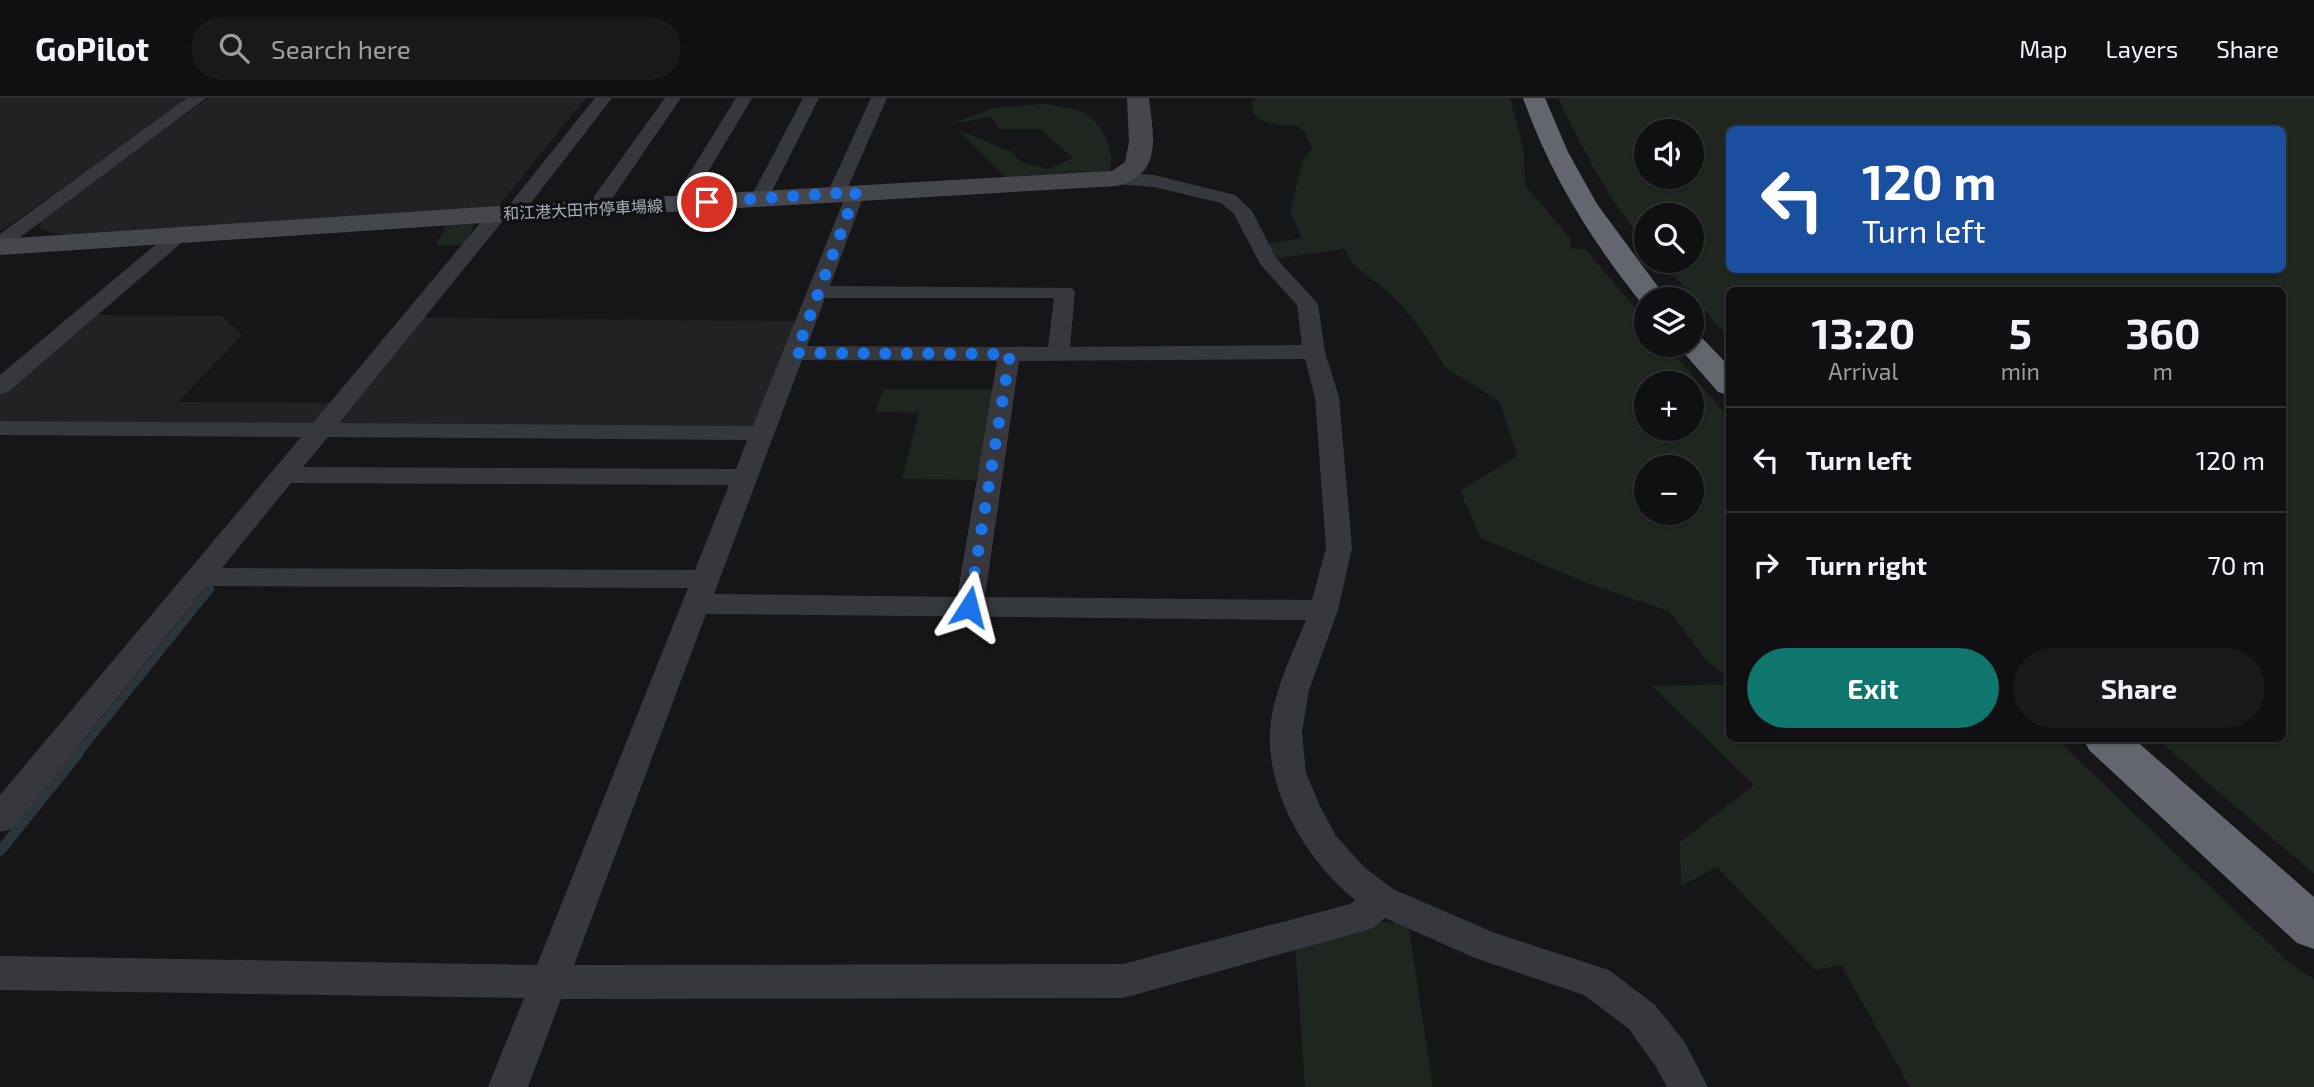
<!DOCTYPE html>
<html lang="en">
<head>
<meta charset="utf-8">
<style>
	:root { --surface:#101012; --page:#19191b; --text:#f1f3f6; --muted:#9c9d9f; --line:#303032; --accent:#0f766e }
	body { margin:0; font-family:"Exo 2","Noto Sans JP",sans-serif; background:var(--page); color:var(--text); height:100vh; display:flex; flex-direction:column; font-size:26px; white-space:nowrap }
	* { box-sizing:border-box; margin:0 }
	p { font-size:23px; color:var(--muted) }
	.icon { flex:none; width:38px; height:38px; fill:none; stroke:currentColor; stroke-width:2; stroke-linecap:round; stroke-linejoin:round }
	.map { position:relative; flex:1; overflow:hidden }
	.sheet { position:absolute; left:1726px; top:189px; width:560px; height:455px; display:flex; flex-direction:column; background:var(--surface); border-radius:10px; box-shadow:0 2px 5px #0004,0 0 0 2px var(--line) }
	.sheet>* { flex:none }
	.banner { position:absolute; left:1726px; top:28px; width:560px; height:147px; border-radius:10px; box-shadow:0 2px 5px #0004,0 0 0 2px var(--line); background:#1a4fa0; color:#fff; overflow:hidden }
	.fabs { position:absolute; left:1634px; top:21px; display:grid; gap:14px }
	.fabs a { display:grid; place-items:center; width:70px; height:70px; border-radius:50%; background:var(--surface); box-shadow:0 2px 5px #0004,0 0 0 2px var(--line); font-size:35px }
	.pin { position:absolute; display:grid; place-items:center; width:60px; height:60px; color:#fff; margin:-30px; border:4px solid #fff; border-radius:50%; box-shadow:0 2px 7px #0007 }
	.me { position:absolute; width:77px; margin:-38px; rotate:9deg; stroke-linejoin:round; filter:drop-shadow(0 0 5px #0008) }
	.turn { display:flex; align-items:center; gap:24px; height:147px; padding:0 21px; font-size:32px }
	.turn .icon { width:91px; height:91px; stroke-width:2.5 }
	.turn b { display:block; font-size:49px; line-height:60px }
	.eta { display:flex; justify-content:space-evenly; align-items:center; height:119px; text-align:center }
	.eta b { font-size:42px; font-weight:700; line-height:49px }
	.cta { display:flex; gap:14px; margin-top:auto; padding:14px 21px }
	.cta a { flex:1; height:80px; border-radius:42px; background:var(--accent); color:#fff; font-size:28px; font-weight:700; line-height:80px; text-align:center }
	.cta a+a { background:var(--page); color:var(--text) }
	ul { padding:0; list-style:none }
	li { display:flex; align-items:center; gap:21px; height:105px; padding:0 21px; border-top:2px solid var(--line) }
	li div { flex:1 }
	li b { display:block; font-size:26px }
	li em { font-style:normal }
	header { display:flex; align-items:center; gap:42px; box-sizing:border-box; height:98px; padding:0 35px; background:var(--surface); border-bottom:2px solid var(--line) }
	header strong { font-size:33px }
	nav { display:flex; gap:38px; margin-inline-start:auto; font-size:24px }
	.search { width:490px; height:63px; background:var(--page); display:flex; align-items:center; gap:18px; box-sizing:border-box; padding:0 24px; border-radius:38px; color:var(--muted); font-size:26px }
	.map>svg:first-child { display:block }
	.built { fill:#222225 }
	.green { fill:#1e261f; fill-rule:evenodd }
	.lines { fill:none; stroke-linecap:round; stroke-linejoin:round }
	.stream-far1 { stroke:#2c353c; stroke-width:8 }
	.stream { stroke:#2c353c; stroke-width:10 }
	.street { fill:#37383d; fill-rule:evenodd }
	.secondary { fill:#45474d; fill-rule:evenodd }
	.highway { fill:#63666e; fill-rule:evenodd }
	.route { stroke:#1a73e8; stroke-width:12; stroke-dasharray:0 21.6 }
	.labels { text-anchor:middle; dominant-baseline:central; stroke-width:7; stroke-linejoin:round; paint-order:stroke }
	.far-street-label { font-size:16px; fill:#a8adb8; stroke:#111113 }
</style>
</head>
<body>
<header>
<strong>GoPilot</strong>
<div class="search"><svg class="icon" aria-label="search" viewBox="0 0 24 24"><circle cx="10" cy="10" r="6"/><path d="M15 15l6 6"/></svg>Search here</div>
<nav><a>Map</a><a>Layers</a><a>Share</a></nav>
</header>
<div class="map">
<svg width="2314" height="989" viewBox="0 0 2314 989">
	<rect width="100%" height="100%" fill="#161618"/>
	<!-- built -->
	<g class="built">
		<path d="M 0,0 L 190,0 L 10,127 L 0,132 Z"/>
		<path d="M 208,0 L 586,0 L 497,110 L 72,137 L 58,136 L 40,131 L 41,121 Z"/>
		<path d="M 93,217 L 222,218 L 242,237 L 178,304 L 336,305 L 314,330 L 0,328 L 0,296 Z"/>
		<path d="M 421,220 L 803,223 L 759,330 L 332,329 Z"/>
	</g>
	<!-- green -->
	<g class="green">
		<path d="M 1256,0 L 1510,0 L 1524,53 L 1525,87 L 1570,140 L 1571,151 L 1585,151 L 1647,224 L 1647,247 L 1666,247 L 1729,320 L 1729,581 L 1705,561 L 1669,513 L 1584,484 L 1481,440 L 1460,393 L 1517,358 L 1500,304 L 1445,269 L 1423,234 L 1395,200 L 1353,166 L 1344,151 L 1273,161 L 1265,146 L 1302,140 L 1290,113 L 1303,63 L 1312,51 C 1300,16 1295,33 1269,25 C 1263,23 1258,19 1253,16 L 1252,5 ZM 1647,285 L 1692,285 L 1692,331 L 1647,331 ZM 1647,369 L 1692,369 L 1692,415 L 1647,415 Z"/>
		<path d="M 1558,0 L 2314,0 L 2314,776 L 2157,641 L 2282,640 L 2282,192 L 1729,192 L 1729,240 L 1661,163 L 1692,163 L 1692,117 L 1647,117 L 1647,147 C 1609,104 1583,51 1558,0 ZM 1729,32 L 2282,32 L 2282,172 L 1729,172 ZM 1647,33 L 1692,33 L 1692,79 L 1647,79 Z"/>
		<path d="M 1044,6 C 1054,8 1066,9 1077,12 C 1100,19 1119,54 1108,76 L 1007,81 L 957,31 L 1011,54 L 1020,63 L 1048,71 L 1073,60 L 1040,31 L 1000,31 L 991,19 L 950,26 L 993,10 Z"/>
		<path d="M 449,122 L 474,126 L 466,147 L 436,147 Z"/>
		<path d="M 883,291 L 996,291 L 979,382 L 902,381 L 919,315 L 876,314 Z"/>
		<path d="M 1729,586 L 1729,640 L 2057,641 L 2288,864 L 2314,881 L 2314,989 L 1910,989 L 1841,867 L 1815,872 L 1717,769 L 1681,788 L 1680,744 L 1754,687 L 1652,588 Z"/>
		<path d="M 1381,824 L 1408,825 L 1433,989 L 1305,989 L 1295,845 Z"/>
	</g>
	<g class="lines">
		<!-- stream-far1 -->
		<path class="stream-far1" d="M 77,657 L 210,491"/>
		<!-- stream -->
		<path class="stream" d="M 0,753 L 79,655"/>
		<!-- street -->
		<g class="street">
			<path d="M 187,0 L 206,0 L 7,149 L 0,151 L 0,136 Z"/>
			<path d="M 595,0 L 612,0 L 520,119 L 506,119 L 339,325 L 753,328 L 847,94 L 856,88 L 865,94 L 830,188 L 1072,190 L 1075,194 L 1070,249 L 1302,247 L 1297,207 L 1260,166 L 1234,116 L 1221,105 L 1154,89 L 1117,86 L 1108,80 L 1117,74 L 1154,77 L 1235,97 L 1252,113 L 1276,160 L 1318,206 L 1325,254 L 1339,299 L 1352,450 L 1338,512 L 1309,592 L 1302,634 L 1306,675 L 1320,708 L 1336,738 L 1364,769 L 1393,791 L 1495,835 L 1609,872 L 1655,907 L 1684,943 L 1708,989 L 1667,989 L 1656,969 L 1629,931 L 1584,897 L 1475,860 L 1385,820 L 1373,830 L 1360,834 L 1123,900 L 561,901 L 528,989 L 488,989 L 524,900 L 0,892 L 0,858 L 537,867 L 688,490 L 207,488 L 12,731 L 0,734 L 0,697 L 301,339 L 0,337 L 0,323 L 313,325 L 491,112 L 505,112 ZM 825,200 L 1054,200 L 1048,249 L 807,248 ZM 1305,261 L 1315,299 L 1326,450 L 1312,502 L 985,499 L 1019,263 ZM 802,262 L 997,263 L 957,499 L 714,496 ZM 328,339 L 747,342 L 736,371 L 303,369 ZM 291,385 L 729,387 L 695,472 L 222,470 ZM 706,516 L 1306,522 C 1292,557 1272,596 1270,634 C 1267,697 1308,764 1355,802 L 1350,806 L 1123,866 L 574,867 Z"/>
			<path d="M 665,0 L 681,0 L 602,115 L 588,115 L 585,111 Z"/>
			<path d="M 736,0 L 752,0 L 687,109 L 673,109 L 671,105 Z"/>
			<path d="M 803,0 L 819,0 L 768,101 L 759,107 L 752,105 L 750,101 Z"/>
			<path d="M 871,0 L 887,0 L 845,96 L 836,102 L 829,100 L 827,96 Z"/>
			<path d="M 180,130 L 190,136 L 187,140 L 8,294 L 0,296 L 0,277 L 173,132 Z"/>
		</g>
		<!-- secondary -->
		<path class="secondary" d="M 1127,0 L 1149,0 C 1153,37 1164,76 1117,88 L 498,124 L 0,157 L 0,141 L 498,108 L 1112,73 L 1125,64 L 1129,44 Z"/>
		<!-- highway -->
		<g class="highway">
			<path d="M 1523,0 L 1545,0 L 1568,54 L 1597,106 L 1667,201 L 1647,201 L 1647,208 L 1643,207 C 1592,144 1550,77 1523,0 Z"/>
			<path d="M 1692,238 L 1703,241 L 1729,268 L 1729,297 L 1718,294 L 1677,247 L 1692,247 Z"/>
			<path d="M 2083,640 L 2133,640 L 2314,799 L 2314,851 L 2297,845 L 2089,652 Z"/>
		</g>
	</g>
	<g class="lines">
		<!-- route -->
		<path class="route" d="M 707,104 L 856,94 L 796,255 L 1010,256 L 969,509"/>
	</g>
	<g class="labels">
		<!-- far-street labels -->
		<g class="far-street-label">
			<text transform="translate(583 111) rotate(-3)">和江港大田市停車場線</text>
		</g>
	</g>
</svg>
<div class="fabs">
<a><svg class="icon" aria-label="sound" viewBox="0 0 24 24"><path d="M4 9h4l5-4v14l-5-4H4zM17 9q2 3 0 6"/></svg></a>
<a><svg class="icon" aria-label="search" viewBox="0 0 24 24"><circle cx="10" cy="10" r="6"/><path d="M15 15l6 6"/></svg></a>
<a><svg class="icon" aria-label="layers" viewBox="0 0 24 24"><path d="M12 4l9 5-9 5-9-5zM3 14l9 5 9-5"/></svg></a>
<a>+</a>
<a>−</a>
</div>
<div class="pin" style="left:707px;top:104px;background:#d93025"><svg class="icon" aria-label="arrive" viewBox="0 0 24 24"><path d="M6 21V4h12l-3 4 3 4H6"/></svg></div>
<svg class="me" style="left:969px;top:509px" viewBox="-20 -20 40 40"><path d="M0-17L14 15 0 8-14 15z" fill="#1a73e8" stroke="#fff" stroke-width="4"/></svg>
<div class="banner">
<div class="turn"><svg class="icon" aria-label="left" viewBox="0 0 24 24"><path d="M17 20v-9H6M10 6l-5 5 5 5"/></svg><div><b>120 m</b>Turn left</div></div>
</div>
<section class="sheet">
<div class="eta">
<div><b>13:20</b><p>Arrival</p></div>
<div><b>5</b><p>min</p></div>
<div><b>360</b><p>m</p></div>
</div>
<ul>
<li><svg class="icon" aria-label="left" viewBox="0 0 24 24"><path d="M17 20v-9H6M10 6l-5 5 5 5"/></svg><div><b>Turn left</b></div><em>120 m</em></li>
<li><svg class="icon" aria-label="right" viewBox="0 0 24 24"><path d="M7 20v-9h11M14 6l5 5-5 5"/></svg><div><b>Turn right</b></div><em>70 m</em></li>
</ul>
<div class="cta"><a>Exit</a><a>Share</a></div>
</section>
</div>
</body>
</html>
